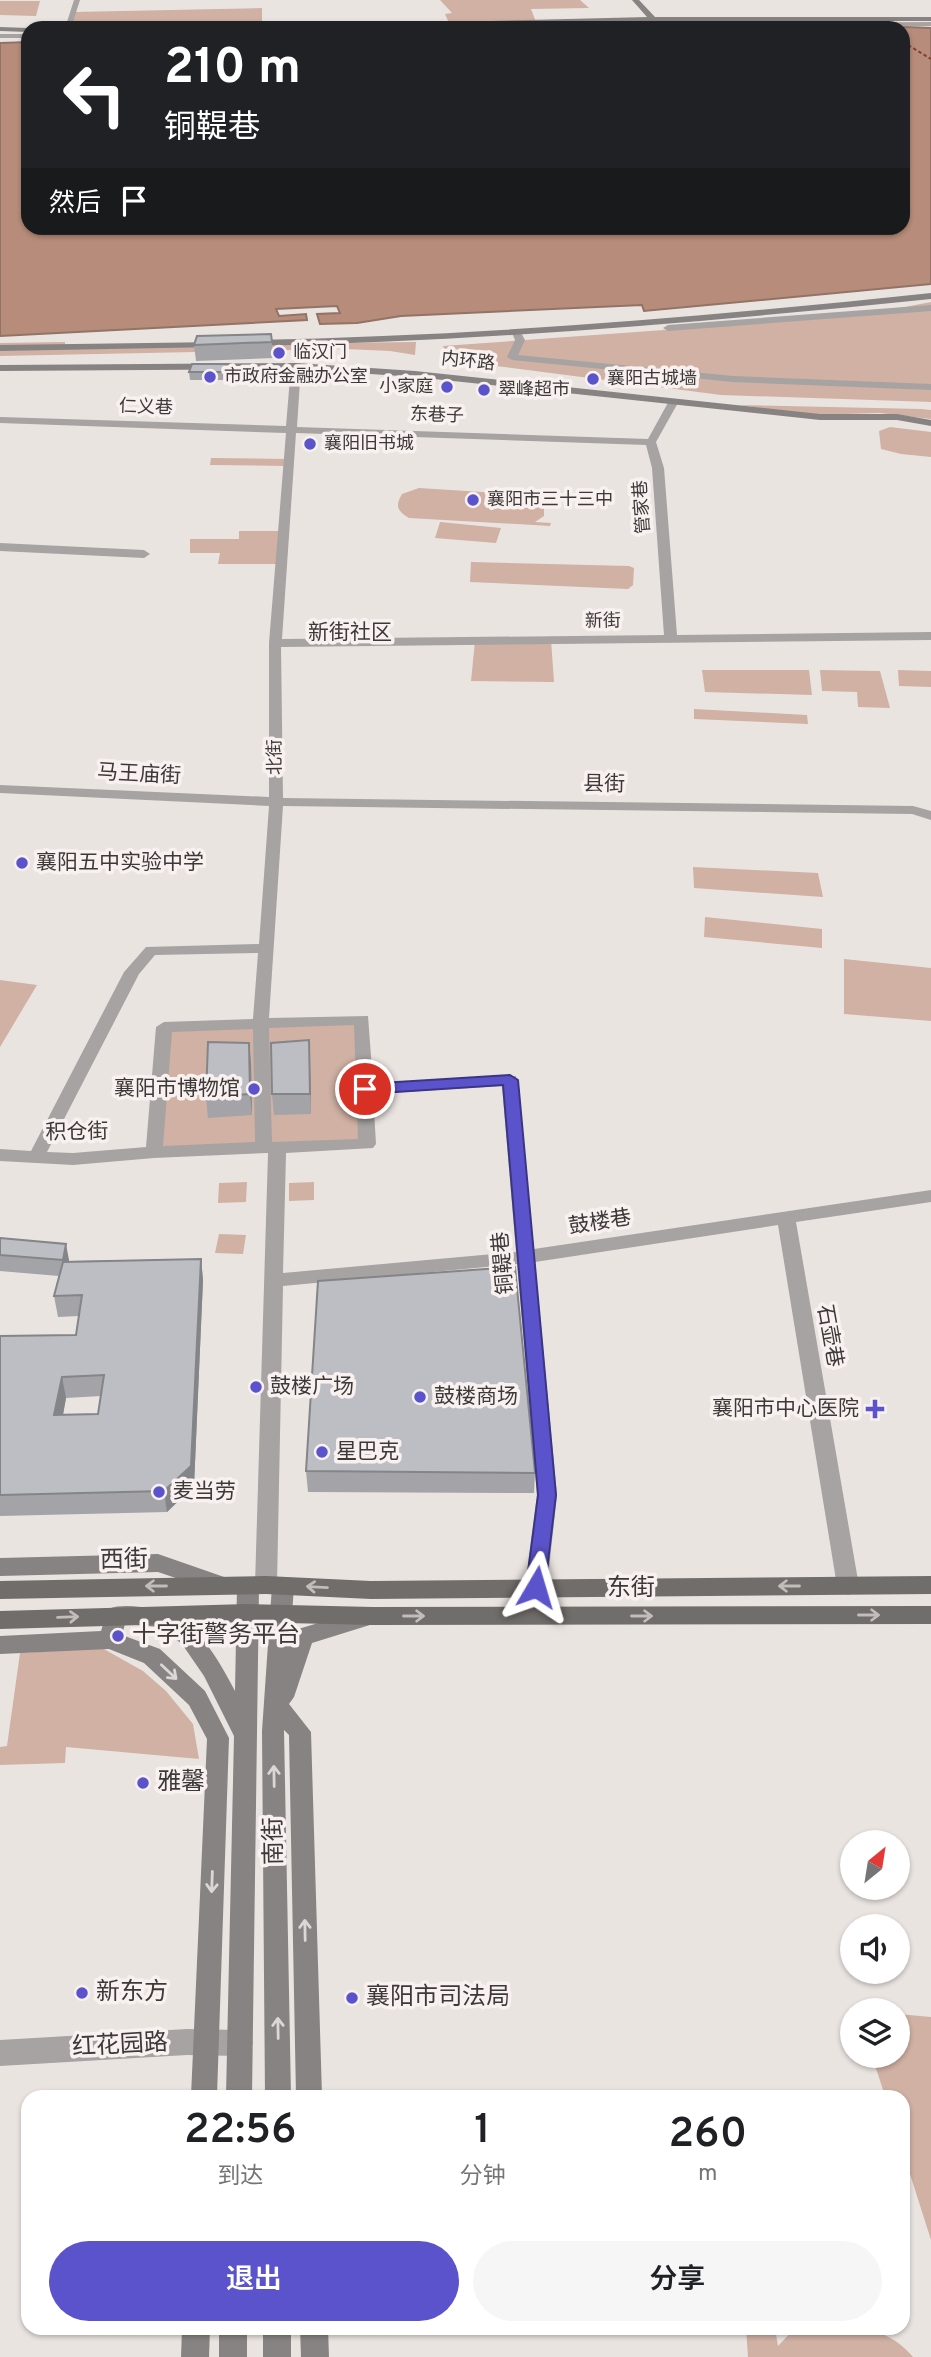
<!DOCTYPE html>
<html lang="zh">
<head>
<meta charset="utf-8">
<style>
	:root { --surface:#fff; --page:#f6f6f6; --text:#202124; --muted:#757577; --accent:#5b53cb }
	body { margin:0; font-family:Overpass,"Noto Sans SC",sans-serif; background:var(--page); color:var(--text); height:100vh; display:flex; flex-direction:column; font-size:26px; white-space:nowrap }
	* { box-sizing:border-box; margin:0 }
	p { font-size:23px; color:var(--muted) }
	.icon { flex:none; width:38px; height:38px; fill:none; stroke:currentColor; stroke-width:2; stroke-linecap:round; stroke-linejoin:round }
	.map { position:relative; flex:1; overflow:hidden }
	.side { position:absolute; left:21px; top:2090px; width:889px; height:245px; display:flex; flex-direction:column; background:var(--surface); border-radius:21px; box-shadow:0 2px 5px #0004 }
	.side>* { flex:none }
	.guide { position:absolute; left:21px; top:21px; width:889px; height:214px; border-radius:21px; box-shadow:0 2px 5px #0004; background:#202124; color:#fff; overflow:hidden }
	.needle { width:46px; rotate:30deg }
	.fabs { position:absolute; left:840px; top:1830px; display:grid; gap:14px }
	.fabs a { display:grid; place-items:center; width:70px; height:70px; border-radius:50%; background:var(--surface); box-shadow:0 2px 5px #0004; font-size:35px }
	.pin { position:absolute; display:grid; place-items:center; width:60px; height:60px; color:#fff; margin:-30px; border:4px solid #fff; border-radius:50%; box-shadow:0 2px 7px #0007 }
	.me { position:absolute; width:77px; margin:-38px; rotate:7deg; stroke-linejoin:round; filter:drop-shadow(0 0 5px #0008) }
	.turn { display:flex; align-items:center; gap:24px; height:147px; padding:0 28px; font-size:32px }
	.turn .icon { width:91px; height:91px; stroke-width:2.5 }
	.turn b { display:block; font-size:49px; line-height:60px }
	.then { display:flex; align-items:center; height:66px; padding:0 28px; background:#0003; gap:14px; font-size:26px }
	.eta { display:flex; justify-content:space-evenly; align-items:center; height:119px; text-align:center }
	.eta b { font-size:42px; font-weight:600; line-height:49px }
	.cta { display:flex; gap:14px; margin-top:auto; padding:14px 28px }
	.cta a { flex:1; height:80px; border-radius:42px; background:var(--accent); color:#fff; font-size:28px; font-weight:600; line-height:80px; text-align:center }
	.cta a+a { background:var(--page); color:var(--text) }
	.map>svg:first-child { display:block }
	.green { fill:#d0b1a4 }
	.water { fill:#b78c7a; stroke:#927366; stroke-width:2 }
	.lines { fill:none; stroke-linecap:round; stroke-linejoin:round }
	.ferry { stroke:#7f452a; stroke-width:2; stroke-dasharray:3.5 2.5; stroke-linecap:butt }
	.street { fill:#a6a3a2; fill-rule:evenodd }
	.secondary { fill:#878382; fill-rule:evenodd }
	.primary { fill:#716d6b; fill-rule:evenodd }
	.wall { fill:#a3a3a8; fill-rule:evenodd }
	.shaded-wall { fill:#848588 }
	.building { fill:#bdbec3; stroke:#848588; stroke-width:2; fill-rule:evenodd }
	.oneway { stroke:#c2bcba }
	.oneway2 { stroke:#dcd6d4 }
	.route { fill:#5b53cb; stroke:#3b3684; stroke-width:2 }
	.poi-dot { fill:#5b53cb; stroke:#f8f1ef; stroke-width:2.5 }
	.labels { text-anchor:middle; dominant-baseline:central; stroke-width:7; stroke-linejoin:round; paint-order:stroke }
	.far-poi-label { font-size:18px; fill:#3c3a39; stroke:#f8f1ef; text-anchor:start }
	.far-street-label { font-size:18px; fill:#3c3a39; stroke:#f8f1ef }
	.far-quarter-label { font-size:21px; fill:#3c3a39; stroke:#f8f1ef }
	.street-label { font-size:21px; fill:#3c3a39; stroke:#f8f1ef }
	.poi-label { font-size:21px; fill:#3c3a39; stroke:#f8f1ef; text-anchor:start }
	.near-street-label { font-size:24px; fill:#3c3a39; stroke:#f8f1ef }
	.near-poi-label { font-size:24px; fill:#3c3a39; stroke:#f8f1ef; text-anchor:start }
</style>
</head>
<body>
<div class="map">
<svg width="931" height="2357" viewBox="0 0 931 2357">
	<rect width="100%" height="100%" fill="#eae4e1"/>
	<!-- green -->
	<g class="green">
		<path d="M 440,0 L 580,0 L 589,8 L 531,9 L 536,22 L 449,23 L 445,14 L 452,13 Z"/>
		<path d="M 0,1 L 40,1 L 36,16 L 0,15 Z"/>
		<path d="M 262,8 L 262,27 L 72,28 L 69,25 L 73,12 Z"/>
		<path d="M 655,22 L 931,22 L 931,25 L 854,28 L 364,28 Z"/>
		<path d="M 931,302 L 931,402 L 721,395 L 449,360 L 443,346 L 857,316 Z"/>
		<path d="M 65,342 L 65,346 L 416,342 L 415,355 L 390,351 L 345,349 L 0,356 L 0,343 Z"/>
		<path d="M 739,405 L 921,409 L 931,410 L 931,419 L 880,413 L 809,415 Z"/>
		<path d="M 890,427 L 931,432 L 931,457 L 901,454 L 881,449 L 879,431 Z"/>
		<path d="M 211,458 L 289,459 L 288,466 L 210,465 Z"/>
		<path d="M 419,488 L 532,495 L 544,501 L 544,516 L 535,522 L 551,523 L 550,526 L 409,518 C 397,511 395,506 402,494 Z"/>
		<path d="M 440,522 L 501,528 L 496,543 L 435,538 Z"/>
		<path d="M 239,531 L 283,531 L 281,564 L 218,564 L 220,553 L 190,553 L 190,539 L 239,539 Z"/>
		<path d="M 471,562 L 629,566 L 634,568 L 633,585 L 628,589 L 470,582 Z"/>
		<path d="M 551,640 L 554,682 L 471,681 L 475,641 Z"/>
		<path d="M 702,670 L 809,670 L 812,695 L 705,692 Z"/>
		<path d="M 820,670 L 880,671 L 890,708 L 858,707 L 857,692 L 822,691 Z"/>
		<path d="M 898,670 L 931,671 L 931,687 L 899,686 Z"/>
		<path d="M 694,709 L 807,715 L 808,724 L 694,719 Z"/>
		<path d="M 693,867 L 818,873 L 823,897 L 694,888 Z"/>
		<path d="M 705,917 L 822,929 L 822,948 L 704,937 Z"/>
		<path d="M 844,959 L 931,968 L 931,1021 L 844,1014 Z"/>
		<path d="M 0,980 L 37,985 L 0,1047 Z"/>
		<path d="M 362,1020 L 367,1144 L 154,1152 L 164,1027 Z"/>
		<path d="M 247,1182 L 246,1202 L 218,1203 L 219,1183 Z"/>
		<path d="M 314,1182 L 314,1200 L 289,1201 L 289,1183 Z"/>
		<path d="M 219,1234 L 246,1235 L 243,1254 L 215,1253 Z"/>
		<path d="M 102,1648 L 143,1671 L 166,1691 L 193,1724 L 199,1759 L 66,1747 L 65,1763 L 0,1765 L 0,1747 L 7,1746 L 20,1653 Z"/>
		<path d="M 898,2014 L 931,2017 L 931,2240 L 903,2152 L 903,2096 L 885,2096 L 872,2056 L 898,2056 Z"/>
		<path d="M 746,2328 L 775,2328 L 778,2346 L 795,2328 C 838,2327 882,2319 913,2357 L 748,2357 Z"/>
	</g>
	<!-- water -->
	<path class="water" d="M 907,27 L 931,28 L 931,284 L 644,311 L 642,305 L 401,316 L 357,323 L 320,324 L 317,314 L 340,313 L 337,306 L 276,309 L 279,316 L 306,314 L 307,320 L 0,336 L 0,43 L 28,42 L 28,228 L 903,228 L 903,28 L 854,28 Z"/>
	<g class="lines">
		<!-- ferry -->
		<path class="ferry" d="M 903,42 L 931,59"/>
		<!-- street -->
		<g class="street">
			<path d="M 74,0 L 80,0 L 72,25 L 69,27 L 66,25 Z"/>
			<path d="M 931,22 L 931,26 L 760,28 L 764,26 Z"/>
			<path d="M 511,26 L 578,26 L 582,28 L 507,28 Z"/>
			<rect x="0" y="34" width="28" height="4"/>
			<path d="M 931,305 L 931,311 L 668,331 L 663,328 L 668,325 Z"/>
			<path d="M 517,330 L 520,331 L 525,340 L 518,355 L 733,376 L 931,384 L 931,390 L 733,382 L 512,360 L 507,357 L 515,340 L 512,333 Z"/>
			<path d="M 296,363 L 301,366 L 297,427 L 648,439 L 670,399 L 678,399 L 679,401 L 656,442 L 664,468 L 677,635 L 931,632 L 931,640 L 281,647 L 283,798 L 913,806 L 931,811 L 931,820 L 912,814 L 283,806 L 269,1018 L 368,1016 L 373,1083 L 516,1076 L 534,1249 L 931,1190 L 931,1202 L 796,1222 L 859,1586 L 855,1592 L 848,1595 L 841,1592 L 837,1586 L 778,1225 L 535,1262 L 557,1495 L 547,1587 L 544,1593 L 536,1596 L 528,1593 L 525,1587 L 537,1495 L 517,1264 L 283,1286 L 277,1585 L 273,1591 L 266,1594 L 259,1591 L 255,1585 L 268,1153 L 154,1158 L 73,1165 L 0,1161 L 0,1149 L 31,1151 L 124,972 L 146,947 L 259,944 L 269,806 L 0,793 L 0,785 L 269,797 L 269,643 L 286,433 L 0,423 L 0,417 L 286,426 L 291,366 ZM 296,433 L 646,445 L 652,468 L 664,635 L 282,639 ZM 258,953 L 253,1019 L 164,1022 L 156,1027 L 146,1147 L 73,1153 L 47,1152 L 139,974 L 155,955 ZM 354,1025 L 358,1139 L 272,1142 L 269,1028 ZM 253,1029 L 255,1142 L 163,1146 L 172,1032 ZM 502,1086 L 516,1252 L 283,1273 L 286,1153 L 373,1148 L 376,1144 L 373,1094 Z"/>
			<path d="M 0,543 L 144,550 L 150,554 L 144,558 L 0,551 Z"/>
			<path d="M 187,2029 L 240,2030 L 249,2034 L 253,2043 L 249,2052 L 240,2056 L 187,2055 L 0,2066 L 0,2040 Z"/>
		</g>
		<!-- secondary -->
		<g class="secondary">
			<path d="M 632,0 L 639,0 L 655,17 L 931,17 L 931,21 L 659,21 L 656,24 L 651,21 L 206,28 L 647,17 Z"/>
			<path d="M 0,27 L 28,28 L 28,32 L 0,31 Z"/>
			<path d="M 931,293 L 931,299 C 704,322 477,342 248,346 L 243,343 L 248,340 C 477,336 704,317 931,293 Z"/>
			<path d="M 220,342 L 222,344 L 217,347 L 0,351 L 0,345 Z"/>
			<path d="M 296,363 L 415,371 L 820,414 L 897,414 L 931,420 L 931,426 L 897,420 L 820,420 L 415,377 L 296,369 L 0,371 L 0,365 Z"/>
			<path d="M 158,1554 L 227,1578 L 231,1584 L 227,1590 L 220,1593 L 158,1572 L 0,1576 L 0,1558 Z"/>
			<path d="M 248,1577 L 255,1580 L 259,1586 L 252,2096 L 226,2096 L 234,1736 L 204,1676 L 182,1644 L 159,1627 L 125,1624 L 122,1635 L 160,1649 L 205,1691 L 229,1738 L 217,2096 L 191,2096 L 207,1739 L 189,1705 L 144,1663 L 109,1649 L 0,1654 L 0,1636 L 101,1631 L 108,1609 C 119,1605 130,1606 141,1607 C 191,1610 214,1651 235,1691 L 237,1586 L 241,1580 Z"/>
			<path d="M 283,1577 L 290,1580 L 294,1586 L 290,1643 L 295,1630 L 365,1609 L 373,1612 L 376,1618 L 373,1624 L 312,1643 L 294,1697 L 289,1704 L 311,1732 L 322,2096 L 296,2096 L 289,1735 L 284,1730 L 291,2096 L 265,2096 L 262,1731 L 272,1586 L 276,1580 Z"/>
			<path d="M 182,2328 L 210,2328 L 209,2357 L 181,2357 Z"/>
			<rect x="219" y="2328" width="28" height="29"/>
			<rect x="263" y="2328" width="28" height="29"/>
			<path d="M 300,2328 L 328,2328 L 329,2357 L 301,2357 Z"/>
		</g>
		<!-- primary -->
		<g class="primary">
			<path d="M 266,1576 L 371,1581 L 931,1576 L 931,1594 L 371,1599 L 266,1594 L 0,1599 L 0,1581 Z"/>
			<path d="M 248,1604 L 373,1607 L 931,1606 L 931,1624 L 373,1625 L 248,1622 L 0,1629 L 0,1611 Z"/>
		</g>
	</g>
	<!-- wall -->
	<g class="wall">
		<path d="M 271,334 L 273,358 L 196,361 L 194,345 Z"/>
		<path d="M 231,364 L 231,372 L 229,380 L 190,380 L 189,372 Z"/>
		<path d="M 309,1040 L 311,1114 L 274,1115 L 272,1094 Z"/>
		<path d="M 251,1063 L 252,1115 L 208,1118 L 206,1097 Z"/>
		<path d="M 0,1238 L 69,1260 L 69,1261 L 201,1259 L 203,1280 L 194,1486 L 167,1512 L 0,1516 L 0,1336 L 76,1335 L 79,1316 L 58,1317 L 54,1296 L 59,1276 L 0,1271 ZM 101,1396 L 98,1414 L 63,1415 L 66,1398 Z"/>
		<path d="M 306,1471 L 535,1473 L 534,1493 L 308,1492 Z"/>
	</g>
	<!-- shaded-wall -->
	<g class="shaded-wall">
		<path d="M 231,364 L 231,372 L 229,380 L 228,372 Z"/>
		<path d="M 309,1040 L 310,1060 L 311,1114 L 310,1094 Z"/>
		<path d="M 249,1043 L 251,1063 L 252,1115 L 250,1094 Z"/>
		<path d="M 66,1244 L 69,1260 L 66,1277 L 63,1260 Z"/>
		<path d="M 201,1259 L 203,1280 L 194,1486 L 167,1512 L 164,1491 Z"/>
		<path d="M 62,1377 L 66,1398 L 59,1436 L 54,1415 Z"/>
	</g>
	<!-- building -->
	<g class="building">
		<path d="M 271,334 L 272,342 L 194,345 L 197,336 Z"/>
		<path d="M 192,364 L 231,364 L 228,372 L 189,372 Z"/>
		<path d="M 309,1040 L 310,1094 L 272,1094 L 271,1043 Z"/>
		<path d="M 208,1042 L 249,1043 L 250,1094 L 206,1097 Z"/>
		<path d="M 0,1238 L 66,1244 L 63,1260 L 0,1255 Z"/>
		<path d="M 201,1259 L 191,1466 L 164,1491 L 0,1495 L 0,1336 L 76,1335 L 82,1295 L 54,1296 L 63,1262 ZM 104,1375 L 98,1414 L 54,1415 L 62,1377 Z"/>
		<path d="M 515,1267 L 535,1473 L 306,1471 L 318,1281 Z"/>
	</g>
	<!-- one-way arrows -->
	<defs><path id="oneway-shaft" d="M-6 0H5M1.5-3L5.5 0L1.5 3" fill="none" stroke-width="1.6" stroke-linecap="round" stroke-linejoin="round" transform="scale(1.75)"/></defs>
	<g class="oneway">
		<use href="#oneway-shaft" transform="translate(156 1586) rotate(180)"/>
		<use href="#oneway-shaft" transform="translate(789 1586) rotate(180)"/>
		<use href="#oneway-shaft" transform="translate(317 1587) rotate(-177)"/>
		<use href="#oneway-shaft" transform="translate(869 1615)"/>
		<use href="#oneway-shaft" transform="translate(414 1616)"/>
		<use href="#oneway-shaft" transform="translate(642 1616)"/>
		<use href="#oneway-shaft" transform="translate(68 1617) rotate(-2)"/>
	</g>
	<g class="oneway2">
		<use href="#oneway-shaft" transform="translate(169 1672) rotate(43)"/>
		<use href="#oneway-shaft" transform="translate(274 1776) rotate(-91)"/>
		<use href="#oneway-shaft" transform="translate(212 1882) rotate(92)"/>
		<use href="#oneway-shaft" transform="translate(305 1930) rotate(-91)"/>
		<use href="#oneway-shaft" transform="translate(278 2028) rotate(-91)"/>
	</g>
	<!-- route -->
	<path class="route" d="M 510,1075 L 518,1080 L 556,1495 L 545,1587 L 543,1593 L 536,1595 L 529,1593 L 526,1587 L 538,1495 L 503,1085 L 365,1094 L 357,1089 L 365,1084 Z"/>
	<!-- markers -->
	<g class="poi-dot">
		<circle cx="279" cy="353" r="7"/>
		<circle cx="210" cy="377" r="7"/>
		<circle cx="593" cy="379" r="7"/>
		<circle cx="447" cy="387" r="7"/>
		<circle cx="484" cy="390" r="7"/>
		<circle cx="310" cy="444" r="7"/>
		<circle cx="473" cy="500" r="7"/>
		<circle cx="22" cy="863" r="7"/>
		<circle cx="254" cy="1089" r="7"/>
		<circle cx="256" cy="1387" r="7"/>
		<circle cx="420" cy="1397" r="7"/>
		<path d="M871.5 1398.5h7v7h7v7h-7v7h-7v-7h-7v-7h7z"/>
		<circle cx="322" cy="1452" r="7"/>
		<circle cx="159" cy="1492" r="7"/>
		<circle cx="118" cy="1636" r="7"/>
		<circle cx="143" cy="1783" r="7"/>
		<circle cx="82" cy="1993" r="7"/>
		<circle cx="352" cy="1998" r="7"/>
	</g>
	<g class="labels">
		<!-- far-poi labels -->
		<g class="far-poi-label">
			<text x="293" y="353">临汉门</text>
			<text x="224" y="377">市政府金融办公室</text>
			<text x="607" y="379">襄阳古城墙</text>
			<text x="433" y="387" text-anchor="end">小家庭</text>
			<text x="498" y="390">翠峰超市</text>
			<text x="324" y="444">襄阳旧书城</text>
			<text x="487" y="500">襄阳市三十三中</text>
		</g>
		<!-- far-street labels -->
		<g class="far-street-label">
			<text transform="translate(468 362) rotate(6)">内环路</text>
			<text transform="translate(146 408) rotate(2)">仁义巷</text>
			<text transform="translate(437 416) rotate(2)">东巷子</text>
			<text transform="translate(643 507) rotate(-94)">管家巷</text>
			<text transform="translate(603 622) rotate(-1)">新街</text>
			<text transform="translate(276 757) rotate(-91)">北街</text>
		</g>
		<!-- far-quarter labels -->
		<g class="far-quarter-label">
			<text x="350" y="633">新街社区</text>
		</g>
		<!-- street labels -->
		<g class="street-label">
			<text transform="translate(139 775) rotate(3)">马王庙街</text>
			<text transform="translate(604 785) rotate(1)">县街</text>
			<text transform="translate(77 1133) rotate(-1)">积仓街</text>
			<text transform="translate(600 1223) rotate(-9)">鼓楼巷</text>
			<text transform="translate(504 1263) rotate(-95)">铜鞮巷</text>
			<text transform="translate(829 1336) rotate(80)">石壶巷</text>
		</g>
		<!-- poi labels -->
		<g class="poi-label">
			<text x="36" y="863">襄阳五中实验中学</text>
			<text x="240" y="1089" text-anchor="end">襄阳市博物馆</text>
			<text x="270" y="1387">鼓楼广场</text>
			<text x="434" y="1397">鼓楼商场</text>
			<text x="859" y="1409" text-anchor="end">襄阳市中心医院</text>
			<text x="336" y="1452">星巴克</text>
			<text x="173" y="1492">麦当劳</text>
		</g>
		<!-- near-street labels -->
		<g class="near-street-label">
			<text transform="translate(124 1561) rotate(-1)">西街</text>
			<text x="631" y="1589">东街</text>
			<text transform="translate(275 1841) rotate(-91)">南街</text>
			<text transform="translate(120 2046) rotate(-3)">红花园路</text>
		</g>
		<!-- near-poi labels -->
		<g class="near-poi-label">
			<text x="132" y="1636">十字街警务平台</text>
			<text x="157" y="1783">雅馨</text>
			<text x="96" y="1993">新东方</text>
			<text x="366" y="1998">襄阳市司法局</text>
		</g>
	</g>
</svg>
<div class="fabs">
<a><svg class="needle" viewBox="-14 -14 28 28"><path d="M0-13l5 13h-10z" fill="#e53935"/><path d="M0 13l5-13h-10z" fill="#757577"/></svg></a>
<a><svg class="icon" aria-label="sound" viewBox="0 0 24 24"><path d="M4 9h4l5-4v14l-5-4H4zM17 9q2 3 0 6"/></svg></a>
<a><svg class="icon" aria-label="layers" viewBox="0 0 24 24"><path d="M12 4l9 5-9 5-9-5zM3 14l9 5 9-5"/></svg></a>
</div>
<div class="pin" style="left:365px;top:1089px;background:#d93025"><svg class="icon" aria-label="arrive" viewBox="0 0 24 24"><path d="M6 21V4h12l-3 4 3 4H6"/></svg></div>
<svg class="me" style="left:536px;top:1587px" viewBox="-20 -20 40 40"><path d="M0-17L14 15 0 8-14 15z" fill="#5b53cb" stroke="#fff" stroke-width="4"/></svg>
<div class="guide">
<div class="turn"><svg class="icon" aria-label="left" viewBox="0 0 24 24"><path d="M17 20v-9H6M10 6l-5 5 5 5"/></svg><div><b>210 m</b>铜鞮巷</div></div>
<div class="then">然后<svg class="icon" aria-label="arrive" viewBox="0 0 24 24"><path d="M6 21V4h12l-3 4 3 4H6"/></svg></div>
</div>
<section class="side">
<div class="eta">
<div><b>22:56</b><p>到达</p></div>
<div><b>1</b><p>分钟</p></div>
<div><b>260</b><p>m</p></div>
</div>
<div class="cta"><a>退出</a><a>分享</a></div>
</section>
</div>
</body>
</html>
